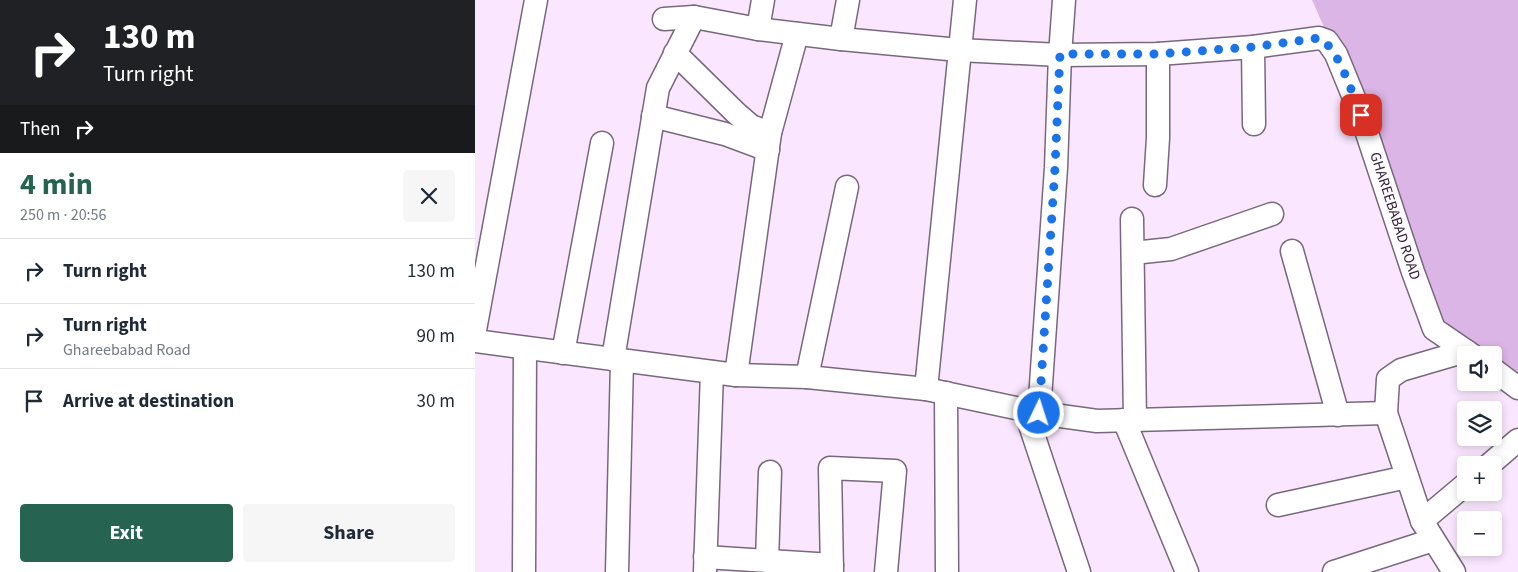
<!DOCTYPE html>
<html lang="en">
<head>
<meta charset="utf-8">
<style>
	:root { --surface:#fff; --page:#f6f6f7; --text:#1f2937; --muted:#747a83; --line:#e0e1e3; --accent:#266451 }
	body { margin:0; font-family:"Source Sans 3",sans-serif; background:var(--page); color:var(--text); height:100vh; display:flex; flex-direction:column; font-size:19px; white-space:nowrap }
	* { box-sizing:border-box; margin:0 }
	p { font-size:16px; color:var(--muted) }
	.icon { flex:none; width:28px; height:28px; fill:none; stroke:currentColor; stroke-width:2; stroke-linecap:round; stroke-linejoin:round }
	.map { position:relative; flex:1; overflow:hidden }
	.side { display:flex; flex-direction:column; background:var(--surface); width:475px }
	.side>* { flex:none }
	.banner { background:#202124; color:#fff; overflow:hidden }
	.tools { position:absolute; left:982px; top:346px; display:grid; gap:10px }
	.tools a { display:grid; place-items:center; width:45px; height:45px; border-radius:5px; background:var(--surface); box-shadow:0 2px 8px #0003; font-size:25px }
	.pin { position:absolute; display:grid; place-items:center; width:42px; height:42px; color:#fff; margin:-21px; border-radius:10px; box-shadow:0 2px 8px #0006 }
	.me { position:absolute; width:55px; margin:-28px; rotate:4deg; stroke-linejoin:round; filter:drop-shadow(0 0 4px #0008) }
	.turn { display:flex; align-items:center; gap:18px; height:105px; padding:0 20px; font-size:22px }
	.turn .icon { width:65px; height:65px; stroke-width:2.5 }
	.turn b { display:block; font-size:35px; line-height:42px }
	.then { display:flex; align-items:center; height:48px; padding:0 20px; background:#0003; gap:10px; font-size:19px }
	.round { display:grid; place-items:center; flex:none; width:52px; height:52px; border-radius:5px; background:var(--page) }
	.head { display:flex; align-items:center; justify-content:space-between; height:85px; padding:0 20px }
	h1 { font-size:30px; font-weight:700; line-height:38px; color:var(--accent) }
	.cta { display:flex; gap:10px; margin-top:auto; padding:10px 20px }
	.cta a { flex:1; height:58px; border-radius:5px; background:var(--accent); color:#fff; font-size:20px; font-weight:700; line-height:58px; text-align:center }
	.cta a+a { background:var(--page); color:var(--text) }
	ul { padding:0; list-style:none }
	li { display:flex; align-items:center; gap:15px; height:65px; padding:0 20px; border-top:1px solid var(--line) }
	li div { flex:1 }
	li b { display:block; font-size:19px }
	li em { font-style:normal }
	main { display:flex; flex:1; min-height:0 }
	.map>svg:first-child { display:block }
	.green { fill:#dbb5e5 }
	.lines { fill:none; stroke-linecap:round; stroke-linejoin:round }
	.minor-casing { stroke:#78687c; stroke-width:25 }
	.minor { stroke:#fff; stroke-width:22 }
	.route { stroke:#1a73e8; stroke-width:9; stroke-dasharray:0 16.2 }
	.labels { text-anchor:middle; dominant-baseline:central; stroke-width:4.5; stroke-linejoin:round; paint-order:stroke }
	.street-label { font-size:15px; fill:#2e2730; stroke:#fefaff }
</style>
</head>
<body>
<main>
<section class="side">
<div class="banner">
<div class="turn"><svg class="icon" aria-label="right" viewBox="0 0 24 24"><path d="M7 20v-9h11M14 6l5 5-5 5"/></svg><div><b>130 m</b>Turn right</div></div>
<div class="then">Then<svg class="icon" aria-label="right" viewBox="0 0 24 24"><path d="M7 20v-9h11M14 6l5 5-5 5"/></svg></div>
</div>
<div class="head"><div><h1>4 min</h1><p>250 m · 20:56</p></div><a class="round"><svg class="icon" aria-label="close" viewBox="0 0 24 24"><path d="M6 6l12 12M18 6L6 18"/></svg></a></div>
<ul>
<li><svg class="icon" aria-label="right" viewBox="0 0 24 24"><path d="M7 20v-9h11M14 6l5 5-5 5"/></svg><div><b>Turn right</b></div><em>130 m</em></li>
<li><svg class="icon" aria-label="right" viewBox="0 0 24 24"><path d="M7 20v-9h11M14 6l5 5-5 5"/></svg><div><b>Turn right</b><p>Ghareebabad Road</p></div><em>90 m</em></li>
<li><svg class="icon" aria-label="arrive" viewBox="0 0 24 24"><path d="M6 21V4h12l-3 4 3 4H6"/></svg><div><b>Arrive at destination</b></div><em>30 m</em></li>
</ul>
<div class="cta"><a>Exit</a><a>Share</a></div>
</section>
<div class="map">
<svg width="1043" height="572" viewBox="0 0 1043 572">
	<rect width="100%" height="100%" fill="#fae7ff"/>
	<!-- green -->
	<path class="green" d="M 837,0 L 1043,0 L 1043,389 L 1019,372 L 1019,355 L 996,355 L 959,329 L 861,54 Z"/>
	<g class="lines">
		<defs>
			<g id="minor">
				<path d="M 189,19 L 219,17 L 283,29 L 366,39 L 484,50 L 585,55 L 683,54 L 778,47 L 844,38 L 852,41 L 861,54 L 886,115 L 938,272 L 959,329 L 997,355"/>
				<path d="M 283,29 L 288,0"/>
				<path d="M 366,39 L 373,0"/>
				<path d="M 778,47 L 779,124"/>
				<path d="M 200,53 L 261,113 L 276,126 L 295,133"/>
				<path d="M 178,116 L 250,134 L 293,150"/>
				<path d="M 680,185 L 683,138 L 683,54"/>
				<path d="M 657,219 L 660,420"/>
				<path d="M 817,251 L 863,415"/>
				<path d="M 658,253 L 696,249 L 797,214"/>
				<path d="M 0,330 L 61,0"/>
				<path d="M 0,341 L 261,375 L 332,377 L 451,389 L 564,413 L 622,421 L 911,413"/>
				<path d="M 88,353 L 127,143"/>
				<path d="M 138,359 L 183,88 L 219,17"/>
				<path d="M 1019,370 L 1043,388"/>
				<path d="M 261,375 L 295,133 L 322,34"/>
				<path d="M 332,377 L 372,187"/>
				<path d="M 451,389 L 490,0"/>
				<path d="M 471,393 L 472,572"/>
				<path d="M 550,410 L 604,572"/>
				<path d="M 564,413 L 581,168 L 585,55 L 589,0"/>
				<path d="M 649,420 L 712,572"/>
				<path d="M 1014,465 L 1043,440"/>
				<path d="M 803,505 L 932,477"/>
				<path d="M 947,521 L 991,484"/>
				<path d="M 230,557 L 357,565"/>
				<path d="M 292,561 L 295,472"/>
				<path d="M 49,572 L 50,348"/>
				<path d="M 142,572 L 147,361"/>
				<path d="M 230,572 L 237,372"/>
				<path d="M 357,572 L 355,468 L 420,471 L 411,572"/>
				<path d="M 859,572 L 958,540"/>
				<path d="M 979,572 L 947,521 L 911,413 L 913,379 L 926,370 L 991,351"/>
			</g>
		</defs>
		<!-- minor casing -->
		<use href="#minor" class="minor-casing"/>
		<!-- minor -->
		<use href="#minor" class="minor"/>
	</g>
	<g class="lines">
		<!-- route -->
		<path class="route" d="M 564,413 L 580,168 L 585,54 L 683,54 L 778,47 L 844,38 C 864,48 877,94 886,115"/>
	</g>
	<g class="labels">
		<!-- street labels -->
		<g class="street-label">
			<text transform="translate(920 216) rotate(72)">GHAREEBABAD ROAD</text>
		</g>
	</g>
</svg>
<div class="tools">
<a><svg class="icon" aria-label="sound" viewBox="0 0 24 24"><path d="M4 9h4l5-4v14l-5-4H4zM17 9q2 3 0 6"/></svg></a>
<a><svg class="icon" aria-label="layers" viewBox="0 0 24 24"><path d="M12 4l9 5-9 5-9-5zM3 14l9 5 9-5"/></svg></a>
<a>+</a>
<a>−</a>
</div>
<div class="pin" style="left:886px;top:115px;background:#d93025"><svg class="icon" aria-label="arrive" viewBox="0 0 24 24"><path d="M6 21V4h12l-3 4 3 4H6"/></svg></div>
<svg class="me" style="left:564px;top:413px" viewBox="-20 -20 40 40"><circle r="17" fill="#1a73e8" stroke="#fff" stroke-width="3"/><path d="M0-11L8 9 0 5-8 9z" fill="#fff"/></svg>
</div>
</main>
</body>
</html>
